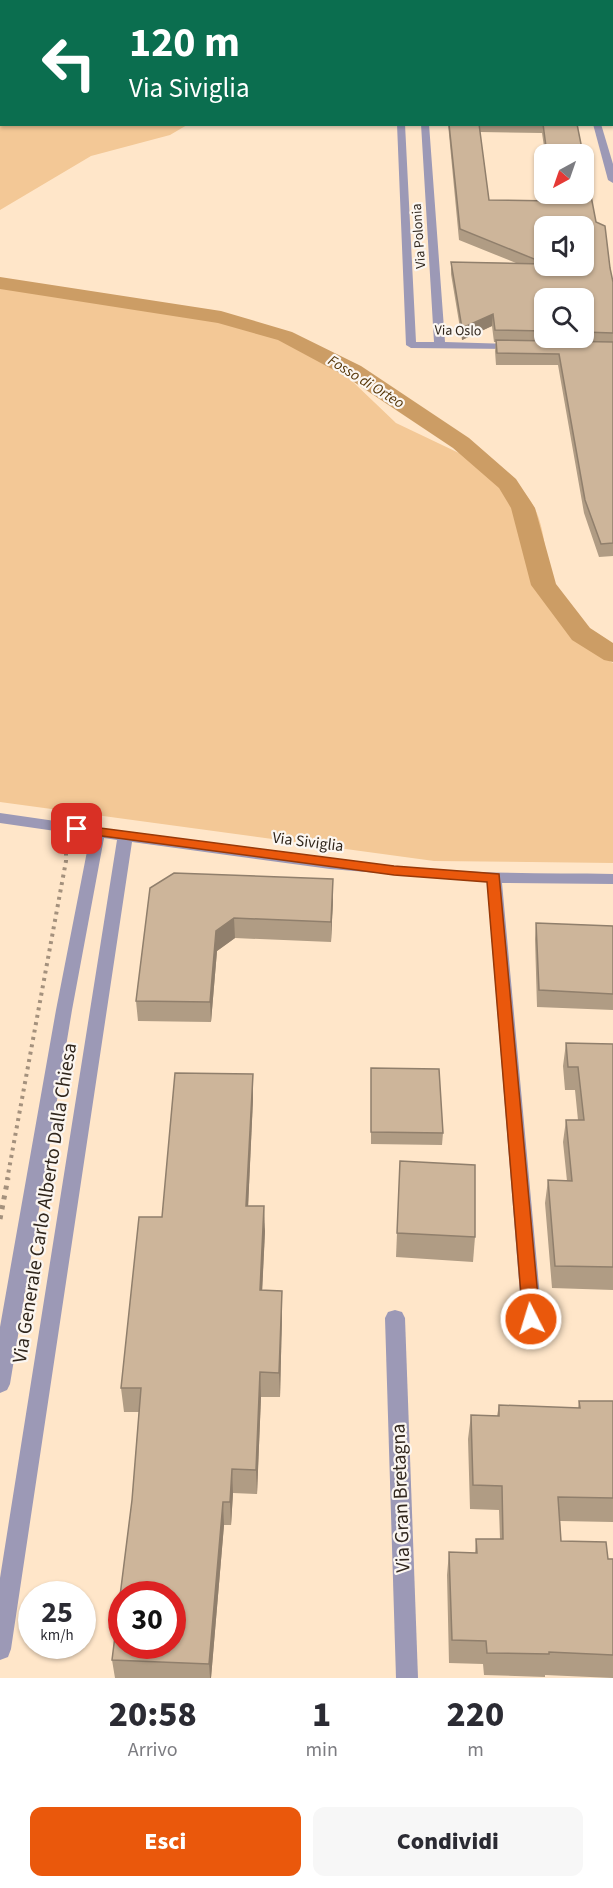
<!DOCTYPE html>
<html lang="it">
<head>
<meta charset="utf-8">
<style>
	:root { --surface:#fff; --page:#f7f7f7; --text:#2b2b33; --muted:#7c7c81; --accent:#ea580c }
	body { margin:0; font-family:"Source Sans 3",sans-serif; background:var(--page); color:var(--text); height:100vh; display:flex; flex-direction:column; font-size:22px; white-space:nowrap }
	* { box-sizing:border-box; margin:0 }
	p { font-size:20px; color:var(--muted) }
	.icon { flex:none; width:33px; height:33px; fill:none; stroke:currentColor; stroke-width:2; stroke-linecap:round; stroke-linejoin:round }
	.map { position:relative; height:1678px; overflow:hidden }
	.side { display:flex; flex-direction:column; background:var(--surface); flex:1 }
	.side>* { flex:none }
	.banner { position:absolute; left:0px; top:0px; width:614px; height:126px; box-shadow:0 2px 4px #0004; background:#0b6e4f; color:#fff; overflow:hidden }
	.needle { width:39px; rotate:220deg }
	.buttons { position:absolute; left:534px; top:144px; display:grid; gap:12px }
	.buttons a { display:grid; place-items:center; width:60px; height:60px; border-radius:12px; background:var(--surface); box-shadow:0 2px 4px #0004; font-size:30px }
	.speed { position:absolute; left:18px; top:1581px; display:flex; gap:12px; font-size:30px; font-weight:700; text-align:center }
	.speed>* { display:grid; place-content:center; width:78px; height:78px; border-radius:50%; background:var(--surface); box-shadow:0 2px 4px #0004; line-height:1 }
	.speed small { font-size:15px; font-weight:400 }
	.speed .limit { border:9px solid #d22; background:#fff; color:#111 }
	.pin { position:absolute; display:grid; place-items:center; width:51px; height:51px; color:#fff; margin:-26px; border-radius:12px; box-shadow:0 3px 9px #0006 }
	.me { position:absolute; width:66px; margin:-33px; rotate:355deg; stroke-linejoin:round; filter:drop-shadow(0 0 4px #0008) }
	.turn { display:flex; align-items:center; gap:21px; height:126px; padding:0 30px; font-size:27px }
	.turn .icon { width:78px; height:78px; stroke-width:2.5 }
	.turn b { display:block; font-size:42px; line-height:51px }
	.eta { display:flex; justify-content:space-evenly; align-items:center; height:102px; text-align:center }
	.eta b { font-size:36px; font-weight:800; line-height:42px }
	.cta { display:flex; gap:12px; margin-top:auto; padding:12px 30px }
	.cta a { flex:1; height:69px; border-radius:12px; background:var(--accent); color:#fff; font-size:24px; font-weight:800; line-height:69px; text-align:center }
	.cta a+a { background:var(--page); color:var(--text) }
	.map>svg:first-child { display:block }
	.green { fill:#f3c896 }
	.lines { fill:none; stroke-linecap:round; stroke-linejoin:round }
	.canal { fill:#cc9d65; fill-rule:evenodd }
	.path-far1 { stroke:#a4917d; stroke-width:4; stroke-dasharray:3 4.5; stroke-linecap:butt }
	.path { stroke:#a4917d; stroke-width:5; stroke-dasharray:4 6; stroke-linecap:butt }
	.minor { fill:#9c99b6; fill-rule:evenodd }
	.wall { fill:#b09c84; fill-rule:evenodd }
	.shaded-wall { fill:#907f6c }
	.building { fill:#cdb59a; stroke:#907f6c; stroke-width:1.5; fill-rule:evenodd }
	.route { fill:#ea580c; stroke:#983908; stroke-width:1.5 }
	.labels { text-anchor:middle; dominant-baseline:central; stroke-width:4.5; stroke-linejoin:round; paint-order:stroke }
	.far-street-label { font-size:14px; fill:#30261c; stroke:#fbf6f1 }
	.far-water-label { font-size:15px; font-style:italic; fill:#563607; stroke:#fbf6f1 }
	.street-label { font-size:16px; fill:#30261c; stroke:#fbf6f1 }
	.near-street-label { font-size:20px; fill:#30261c; stroke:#fbf6f1 }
</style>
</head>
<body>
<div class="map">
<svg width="613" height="1678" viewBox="0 0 613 1678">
	<rect width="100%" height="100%" fill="#ffe6c9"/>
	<!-- green -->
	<g class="green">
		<path d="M 0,0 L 362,0 L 2,2 L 2,124 L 187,125 L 170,135 L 91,156 L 0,210 Z"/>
		<path d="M 0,280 L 107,295 L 168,311 L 222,320 L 268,334 L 308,351 L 331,366 L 352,381 L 396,423 L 503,474 C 551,506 540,542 553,591 C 561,622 586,647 613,663 L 613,863 L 434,861 L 0,802 Z"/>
	</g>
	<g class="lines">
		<!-- canal -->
		<path class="canal" d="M 0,277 L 221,311 L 292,332 L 361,366 L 469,438 L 516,479 L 535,508 L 556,584 L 590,628 L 613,643 L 613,662 L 604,660 L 572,640 L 531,585 L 511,508 L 499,488 L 453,448 L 345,376 L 278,340 L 218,323 L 0,289 Z"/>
		<!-- path-far1 -->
		<path class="path-far1" d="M 7,1180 L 66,861 L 66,851 L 62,846"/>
		<!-- path -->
		<path class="path" d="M 0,1219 L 8,1178"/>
		<!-- minor -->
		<g class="minor">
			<rect x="392" y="0" width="8" height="2"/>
			<rect x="418" y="0" width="8" height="2"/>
			<path d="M 397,124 L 405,124 L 416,342 L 434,342 L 421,124 L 429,124 L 445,342 L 514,344 L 519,347 L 518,349 L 411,348 L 406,345 Z"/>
			<path d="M 593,124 L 601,124 L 613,164 L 613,183 L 608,180 Z"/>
			<path d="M 0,813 C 146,834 293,859 441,870 C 498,874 556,873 613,874 L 613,884 L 502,883 L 542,1319 L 539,1325 L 532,1327 L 525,1325 L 522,1319 L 487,882 L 330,869 L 132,842 L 11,1649 L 8,1657 L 0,1660 L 0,1578 L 117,840 L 104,838 L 72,1010 L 10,1384 L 7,1390 L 0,1393 L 0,1327 L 56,1010 L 90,836 L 0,823 Z"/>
			<path d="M 395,1310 L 402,1312 L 405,1318 L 418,1678 L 396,1678 L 385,1318 L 388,1312 Z"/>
		</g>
	</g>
	<!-- wall -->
	<g class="wall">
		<path d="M 435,0 L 613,0 L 613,94 L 612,94 L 612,2 L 435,2 Z"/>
		<path d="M 448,124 L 577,124 L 583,154 L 545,154 L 542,133 L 480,132 L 489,200 L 552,201 L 551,194 L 584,194 L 596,222 L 610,268 L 613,282 L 613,556 L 599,557 L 584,513 L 558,365 L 496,365 L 495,351 L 496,342 L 494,342 L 492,326 L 462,340 L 451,274 L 451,262 L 516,263 L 459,240 ZM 544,298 L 584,298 L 584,338 L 544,338 Z"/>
		<path d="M 150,888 L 333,899 L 331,942 L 235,938 L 217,951 L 211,1022 L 138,1021 L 136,1001 Z"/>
		<path d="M 536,923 L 613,926 L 613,1010 L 537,1007 L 535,939 Z"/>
		<path d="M 566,1043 L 613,1044 L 613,1290 L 552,1288 L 545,1203 L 548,1180 L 567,1181 L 563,1142 L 566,1120 L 578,1120 L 575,1090 L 565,1090 L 563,1066 Z"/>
		<path d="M 371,1068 L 443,1133 L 442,1145 L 371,1144 Z"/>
		<path d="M 253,1074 L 253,1099 L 248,1206 L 265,1231 L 262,1290 L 282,1291 L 282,1315 L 280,1397 L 261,1397 L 257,1494 L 233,1493 L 231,1525 L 224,1525 L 211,1678 L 115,1678 L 112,1660 L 132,1500 L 139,1412 L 124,1412 L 121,1388 L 162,1217 Z"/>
		<path d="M 400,1161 L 475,1237 L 473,1262 L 396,1257 Z"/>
		<path d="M 579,1401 L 613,1401 L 613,1522 L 560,1521 L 561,1541 L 608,1559 L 613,1559 L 613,1678 L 545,1675 L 545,1677 L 484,1675 L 483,1664 L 449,1663 L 447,1575 L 449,1552 L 475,1553 L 476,1539 L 500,1539 L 499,1510 L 470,1509 L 468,1439 L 471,1415 L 497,1416 L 499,1405 L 578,1408 Z"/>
	</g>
	<!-- shaded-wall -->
	<g class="shaded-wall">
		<path d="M 493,314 L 492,326 L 462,340 L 462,328 Z"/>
		<path d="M 333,879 L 333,899 L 331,942 L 331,922 Z"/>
		<path d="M 234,918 L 235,938 L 217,951 L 211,1022 L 210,1002 L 216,931 Z"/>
		<path d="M 253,1074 L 253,1099 L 247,1231 L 246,1206 Z"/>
		<path d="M 264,1206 L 265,1231 L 261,1315 L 260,1290 Z"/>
		<path d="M 282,1291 L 282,1315 L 280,1397 L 279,1373 Z"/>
		<path d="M 260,1372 L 261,1397 L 257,1494 L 256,1470 Z"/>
		<path d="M 232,1469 L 233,1493 L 231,1525 L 230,1502 Z"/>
		<path d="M 223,1502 L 224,1525 L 211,1678 L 210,1678 L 209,1664 Z"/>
	</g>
	<!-- building -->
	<g class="building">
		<path d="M 436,0 L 613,0 L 613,63 L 612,63 L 612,2 L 436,2 Z"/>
		<rect x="612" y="70" width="1" height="14"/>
		<path d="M 449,124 L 479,124 L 489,200 L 555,201 L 554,194 L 584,194 L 584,159 L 596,222 L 605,226 L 610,268 L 613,282 L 613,333 L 584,332 L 584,298 L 544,298 L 544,331 L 495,330 L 493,314 L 462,328 L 451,262 L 544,264 L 544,266 L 584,266 L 584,226 L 544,226 L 544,263 L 460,229 Z"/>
		<path d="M 543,124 L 577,124 L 583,154 L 547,154 Z"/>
		<path d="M 496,340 L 613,342 L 613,543 L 601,544 L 585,500 L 559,354 L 497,353 Z"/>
		<path d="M 174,873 L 333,879 L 331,922 L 234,918 L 216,931 L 210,1002 L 136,1001 L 150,888 Z"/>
		<path d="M 536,923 L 613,926 L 613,994 L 539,990 Z"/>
		<path d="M 566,1043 L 613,1044 L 613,1267 L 555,1266 L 548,1180 L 572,1181 L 566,1120 L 584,1120 L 578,1067 L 568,1067 Z"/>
		<path d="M 371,1068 L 439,1069 L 443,1133 L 371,1132 Z"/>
		<path d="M 175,1073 L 253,1074 L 246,1206 L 264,1206 L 260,1290 L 282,1291 L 279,1373 L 260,1372 L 256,1470 L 232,1469 L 230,1502 L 223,1502 L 209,1664 L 112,1660 L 132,1500 L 141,1388 L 121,1388 L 139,1217 L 162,1217 ZM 122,1594 L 172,1594 L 172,1646 L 122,1646 Z"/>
		<path d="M 400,1161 L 475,1165 L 475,1237 L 397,1233 Z"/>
		<path d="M 579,1401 L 613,1401 L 613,1498 L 558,1497 L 561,1541 L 606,1542 L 608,1559 L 613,1559 L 613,1655 L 549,1652 L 549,1654 L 487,1653 L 486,1641 L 452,1640 L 449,1552 L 477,1553 L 476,1539 L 503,1539 L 502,1486 L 473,1485 L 471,1415 L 499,1416 L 499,1405 L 580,1408 Z"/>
	</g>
	<!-- route -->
	<path class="route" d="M 77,825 L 394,866 L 499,874 L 540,1319 L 538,1325 L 531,1327 L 525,1325 L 523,1319 L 487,882 L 394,875 L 72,832 L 70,829 Z"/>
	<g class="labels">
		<!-- far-street labels -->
		<g class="far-street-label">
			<text transform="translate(419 236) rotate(-94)">Via Polonia</text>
			<text transform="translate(458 331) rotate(1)">Via Oslo</text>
		</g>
		<!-- far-water labels -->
		<g class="far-water-label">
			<text transform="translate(366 382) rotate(32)">Fosso di Orteo</text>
		</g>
		<!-- street labels -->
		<g class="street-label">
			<text transform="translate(308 842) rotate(7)">Via Siviglia</text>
		</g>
		<!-- near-street labels -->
		<g class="near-street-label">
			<text transform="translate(45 1203) rotate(-81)">Via Generale Carlo Alberto Dalla Chiesa</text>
			<text transform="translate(401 1498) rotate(-92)">Via Gran Bretagna</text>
		</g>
	</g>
</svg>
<div class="buttons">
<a><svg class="needle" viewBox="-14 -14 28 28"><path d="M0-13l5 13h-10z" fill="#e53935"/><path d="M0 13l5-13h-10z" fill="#7c7c81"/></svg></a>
<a><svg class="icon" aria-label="sound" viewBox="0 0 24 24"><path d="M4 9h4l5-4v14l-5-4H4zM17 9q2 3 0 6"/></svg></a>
<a><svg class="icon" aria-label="search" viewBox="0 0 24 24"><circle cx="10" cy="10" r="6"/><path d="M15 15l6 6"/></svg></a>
</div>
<div class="speed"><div>25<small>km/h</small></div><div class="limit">30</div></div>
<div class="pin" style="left:77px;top:829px;background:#d93025"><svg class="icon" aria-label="arrive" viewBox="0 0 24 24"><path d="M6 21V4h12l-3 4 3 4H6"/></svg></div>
<svg class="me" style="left:531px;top:1319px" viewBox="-20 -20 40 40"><circle r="17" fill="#ea580c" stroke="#fff" stroke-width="3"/><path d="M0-11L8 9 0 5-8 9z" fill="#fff"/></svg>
<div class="banner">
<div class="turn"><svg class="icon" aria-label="left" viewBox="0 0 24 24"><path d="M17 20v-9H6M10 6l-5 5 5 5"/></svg><div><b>120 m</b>Via Siviglia</div></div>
</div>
</div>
<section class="side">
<div class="eta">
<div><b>20:58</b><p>Arrivo</p></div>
<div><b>1</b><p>min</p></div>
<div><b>220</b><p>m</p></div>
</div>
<div class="cta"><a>Esci</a><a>Condividi</a></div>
</section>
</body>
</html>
